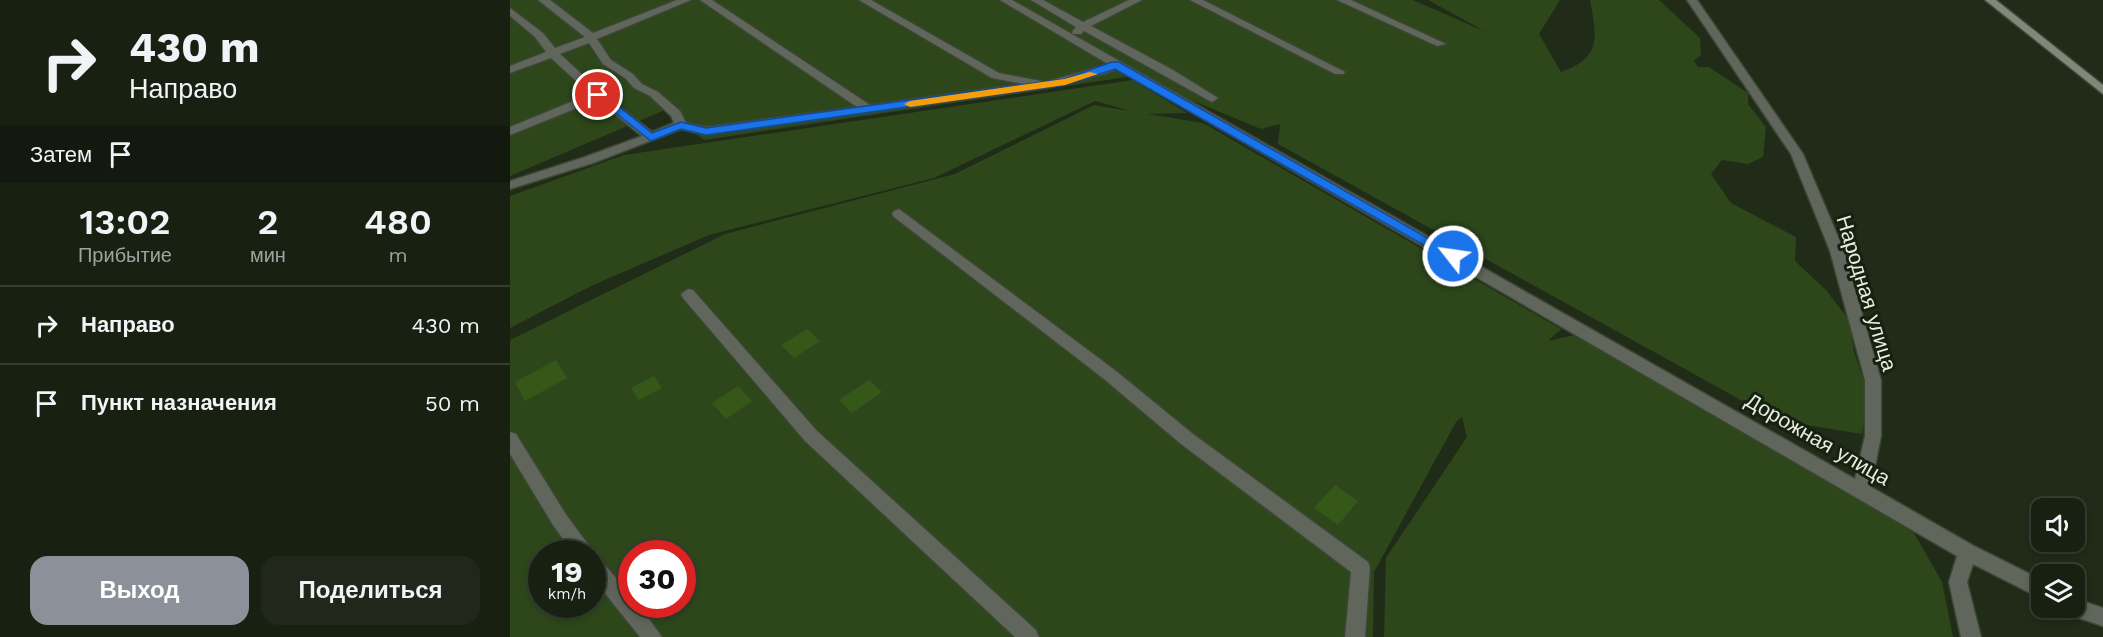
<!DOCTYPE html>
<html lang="ru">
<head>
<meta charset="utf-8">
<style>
	:root { --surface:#182012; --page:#21281b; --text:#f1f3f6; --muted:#9fa39f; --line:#363e32; --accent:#8c9099 }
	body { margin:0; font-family:"Work Sans",sans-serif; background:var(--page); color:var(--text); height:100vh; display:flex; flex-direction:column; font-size:22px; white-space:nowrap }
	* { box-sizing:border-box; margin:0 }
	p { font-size:20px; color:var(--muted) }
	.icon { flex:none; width:33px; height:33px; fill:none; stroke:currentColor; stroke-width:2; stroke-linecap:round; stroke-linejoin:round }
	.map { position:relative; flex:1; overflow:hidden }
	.details { display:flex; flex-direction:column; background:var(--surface); width:510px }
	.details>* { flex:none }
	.top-card { background:#182012; color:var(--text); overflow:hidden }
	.controls { position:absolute; left:1521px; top:498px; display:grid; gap:12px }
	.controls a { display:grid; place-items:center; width:54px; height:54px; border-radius:12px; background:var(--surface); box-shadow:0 3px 9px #0003,0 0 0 2px var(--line); font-size:30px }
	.speed { position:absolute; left:18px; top:540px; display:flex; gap:12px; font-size:30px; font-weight:700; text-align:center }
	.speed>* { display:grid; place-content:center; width:78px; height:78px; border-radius:50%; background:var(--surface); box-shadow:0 3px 9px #0003,0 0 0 2px var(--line); line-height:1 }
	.speed small { font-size:15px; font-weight:400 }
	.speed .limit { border:9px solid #d22; background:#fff; color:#111 }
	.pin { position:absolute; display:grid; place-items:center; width:51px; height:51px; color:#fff; margin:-26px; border:3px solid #fff; border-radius:50%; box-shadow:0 2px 6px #0007 }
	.me { position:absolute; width:66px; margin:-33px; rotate:300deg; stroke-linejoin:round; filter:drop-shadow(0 0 4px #0008) }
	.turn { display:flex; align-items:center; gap:21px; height:126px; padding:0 30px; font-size:27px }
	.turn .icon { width:78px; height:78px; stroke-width:2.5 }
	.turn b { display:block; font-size:42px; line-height:51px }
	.then { display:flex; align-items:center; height:57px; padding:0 30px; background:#0003; gap:12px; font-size:22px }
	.eta { display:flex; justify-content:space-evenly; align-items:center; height:102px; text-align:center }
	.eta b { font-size:36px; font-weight:600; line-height:42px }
	.button { display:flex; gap:12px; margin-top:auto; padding:12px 30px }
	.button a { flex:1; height:69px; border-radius:18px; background:var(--accent); color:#fff; font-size:24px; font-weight:600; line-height:69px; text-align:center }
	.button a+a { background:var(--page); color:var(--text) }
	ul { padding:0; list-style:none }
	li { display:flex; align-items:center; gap:18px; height:78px; padding:0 30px; border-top:2px solid var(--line) }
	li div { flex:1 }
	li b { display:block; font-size:22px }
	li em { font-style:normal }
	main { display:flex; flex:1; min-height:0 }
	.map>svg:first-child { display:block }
	.green { fill:#2d471b; fill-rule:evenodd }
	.building { fill:#355819 }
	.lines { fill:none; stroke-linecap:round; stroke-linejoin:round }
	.minor-casing { stroke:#3c4634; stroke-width:3 }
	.secondary-casing { stroke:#3c4634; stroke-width:3 }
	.minor { fill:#60665c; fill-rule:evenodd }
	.secondary { fill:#7f897a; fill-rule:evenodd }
	.route { fill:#1a73e8; stroke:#114b97; stroke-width:1.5 }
	.slow { fill:#f59e0b }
	.labels { text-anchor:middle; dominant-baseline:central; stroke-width:6; stroke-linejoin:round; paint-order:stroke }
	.street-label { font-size:21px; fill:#e6eee1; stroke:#16210f }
</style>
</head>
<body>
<main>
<section class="details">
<div class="top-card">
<div class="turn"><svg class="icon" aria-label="right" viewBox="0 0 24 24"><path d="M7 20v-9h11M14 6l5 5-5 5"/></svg><div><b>430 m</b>Направо</div></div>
<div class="then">Затем<svg class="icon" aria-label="arrive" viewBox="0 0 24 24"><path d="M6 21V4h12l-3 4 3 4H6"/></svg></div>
</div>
<div class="eta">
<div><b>13:02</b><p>Прибытие</p></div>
<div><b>2</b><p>мин</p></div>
<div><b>480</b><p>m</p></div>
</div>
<ul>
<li><svg class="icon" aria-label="right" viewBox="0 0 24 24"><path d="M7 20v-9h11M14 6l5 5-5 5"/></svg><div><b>Направо</b></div><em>430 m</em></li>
<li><svg class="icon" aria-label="arrive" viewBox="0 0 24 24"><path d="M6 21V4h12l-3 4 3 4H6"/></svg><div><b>Пункт назначения</b></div><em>50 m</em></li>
</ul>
<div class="button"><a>Выход</a><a>Поделиться</a></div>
</section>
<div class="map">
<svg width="1593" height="637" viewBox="0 0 1593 637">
	<rect width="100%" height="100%" fill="#202b18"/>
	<!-- green -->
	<g class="green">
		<path d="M 0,0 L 903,0 L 976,32 L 918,0 L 1050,0 L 1029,34 L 1051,72 C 1092,58 1087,37 1080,0 L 1149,0 L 1190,38 L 1191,56 L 1184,60 L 1188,67 L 1199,67 L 1238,93 L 1238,104 L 1256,127 L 1253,157 L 1238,164 L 1212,160 L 1201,174 L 1221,203 L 1286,237 L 1285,261 L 1316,290 L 1339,320 L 1344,352 L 1358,393 L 1352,434 L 1267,420 L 768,144 L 770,124 L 751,129 L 623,76 L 194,140 L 155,110 L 0,176 Z"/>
		<path d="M 623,80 L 677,113 L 638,114 L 693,123 L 1051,329 L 1038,341 L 1074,333 L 1404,533 L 1432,582 L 1443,637 L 874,637 L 876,558 L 957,437 L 952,417 L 946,422 L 864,572 L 863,637 L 0,637 L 0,340 L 215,234 L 445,174 L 584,105 L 620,111 L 585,101 L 424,178 L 199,235 L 81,286 L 0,328 L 0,196 L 114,155 ZM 32,554 L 82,554 L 82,604 L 32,604 ZM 122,554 L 172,554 L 172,604 L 122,604 Z"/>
	</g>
	<!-- building -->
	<g class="building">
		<path d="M 297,329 L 310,341 L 284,358 L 271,345 Z"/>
		<path d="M 46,360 L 57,378 L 15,401 L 5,382 Z"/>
		<path d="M 144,376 L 152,388 L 129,400 L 121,388 Z"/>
		<path d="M 359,380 L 372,392 L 342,413 L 329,400 Z"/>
		<path d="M 228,386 L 242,401 L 216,419 L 202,403 Z"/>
		<path d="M 825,485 L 848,501 L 828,525 L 804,508 Z"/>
	</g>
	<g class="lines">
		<defs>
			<g id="minor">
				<path d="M 28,0 L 40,0 L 83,33 L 167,0 L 181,0 L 87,39 L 101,60 L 123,74 L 132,84 L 148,92 L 170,111 L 176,123 L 196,127 L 347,107 L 190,0 L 202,0 L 360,105 L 514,84 L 482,78 L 349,0 L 361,0 L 489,73 L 536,82 L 598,64 L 490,0 L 502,0 L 1345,479 L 1355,436 L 1355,380 L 1320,251 L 1281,154 L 1177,0 L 1187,0 L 1293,154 L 1334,251 L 1371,380 L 1371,436 L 1361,487 L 1464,546 L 1532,580 L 1532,599 L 1463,564 L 1457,582 L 1471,637 L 1451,637 L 1439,582 L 1447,556 L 607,69 L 594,74 L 536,88 L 196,135 L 171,129 L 83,163 L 0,189 L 0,181 L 75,157 L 132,136 L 87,100 L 0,135 L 0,127 L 80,94 L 41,58 L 0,73 L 0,66 L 36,52 L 25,37 L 0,16 L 0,8 L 33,33 L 45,48 L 75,37 ZM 79,43 L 93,64 L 115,78 L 124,88 L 140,96 L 161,116 L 164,123 L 142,132 L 92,93 L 50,54 Z"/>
				<path d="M 521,0 L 533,0 L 573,22 L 619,0 L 632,0 L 581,26 L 663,70 L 708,98 L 702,102 L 698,100 L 574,31 L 571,34 L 563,34 L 562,32 L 566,27 Z"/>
				<path d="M 680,0 L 693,0 L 835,72 L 833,74 L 825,74 Z"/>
				<path d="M 827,0 L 841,0 L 936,44 L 927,46 Z"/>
				<path d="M 389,209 L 606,371 L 683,434 L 858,562 L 860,568 L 855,637 L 835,637 L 841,572 L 671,444 L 594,379 L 384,217 L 382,214 L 384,211 Z"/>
				<path d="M 178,289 L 183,290 L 307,431 L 526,630 L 529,637 L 505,637 L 295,441 L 173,298 L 171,294 Z"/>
				<path d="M 0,432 L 6,434 L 55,513 L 85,554 L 122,596 L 122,604 L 128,604 L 152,637 L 130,637 L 82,577 L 82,554 L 64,554 L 43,525 L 0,454 Z"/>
				<path d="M 1564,598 L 1593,608 L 1593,626 L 1557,614 L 1555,608 L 1564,608 Z"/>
			</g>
			<path id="secondary" d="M 1475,0 L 1486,0 L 1593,85 L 1593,94 Z"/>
		</defs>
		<!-- minor casing -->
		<use href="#minor" class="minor-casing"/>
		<!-- secondary casing -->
		<use href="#secondary" class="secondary-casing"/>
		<!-- minor -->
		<use href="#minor" class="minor"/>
		<!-- secondary -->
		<use href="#secondary" class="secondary"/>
	</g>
	<!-- route -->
	<path class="route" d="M 602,62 L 609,62 L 949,256 L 947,259 L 938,259 L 605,69 L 555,85 L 196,135 L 171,129 L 141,141 L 83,95 L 92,93 L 142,133 L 171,122 L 196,128 L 554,79 Z"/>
	<!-- slow -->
	<path class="slow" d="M 580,72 L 588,74 L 555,85 L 400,107 L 394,104 L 400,101 L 554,79 Z"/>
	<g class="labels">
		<!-- street labels -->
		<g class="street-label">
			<text transform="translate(1357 293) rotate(73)">Народная улица</text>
			<text transform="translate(1308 439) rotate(30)">Дорожная улица</text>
		</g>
	</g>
</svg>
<div class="controls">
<a><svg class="icon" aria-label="sound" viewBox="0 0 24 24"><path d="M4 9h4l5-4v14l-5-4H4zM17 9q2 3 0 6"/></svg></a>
<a><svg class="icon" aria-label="layers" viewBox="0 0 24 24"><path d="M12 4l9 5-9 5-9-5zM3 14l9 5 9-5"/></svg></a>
</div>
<div class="speed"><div>19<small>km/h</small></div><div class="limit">30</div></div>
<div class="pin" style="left:88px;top:95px;background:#d93025"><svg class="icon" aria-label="arrive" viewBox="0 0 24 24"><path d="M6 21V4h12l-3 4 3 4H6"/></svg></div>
<svg class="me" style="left:943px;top:256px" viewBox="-20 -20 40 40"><circle r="17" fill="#1a73e8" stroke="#fff" stroke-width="3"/><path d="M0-11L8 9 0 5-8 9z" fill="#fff"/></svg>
</div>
</main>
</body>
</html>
